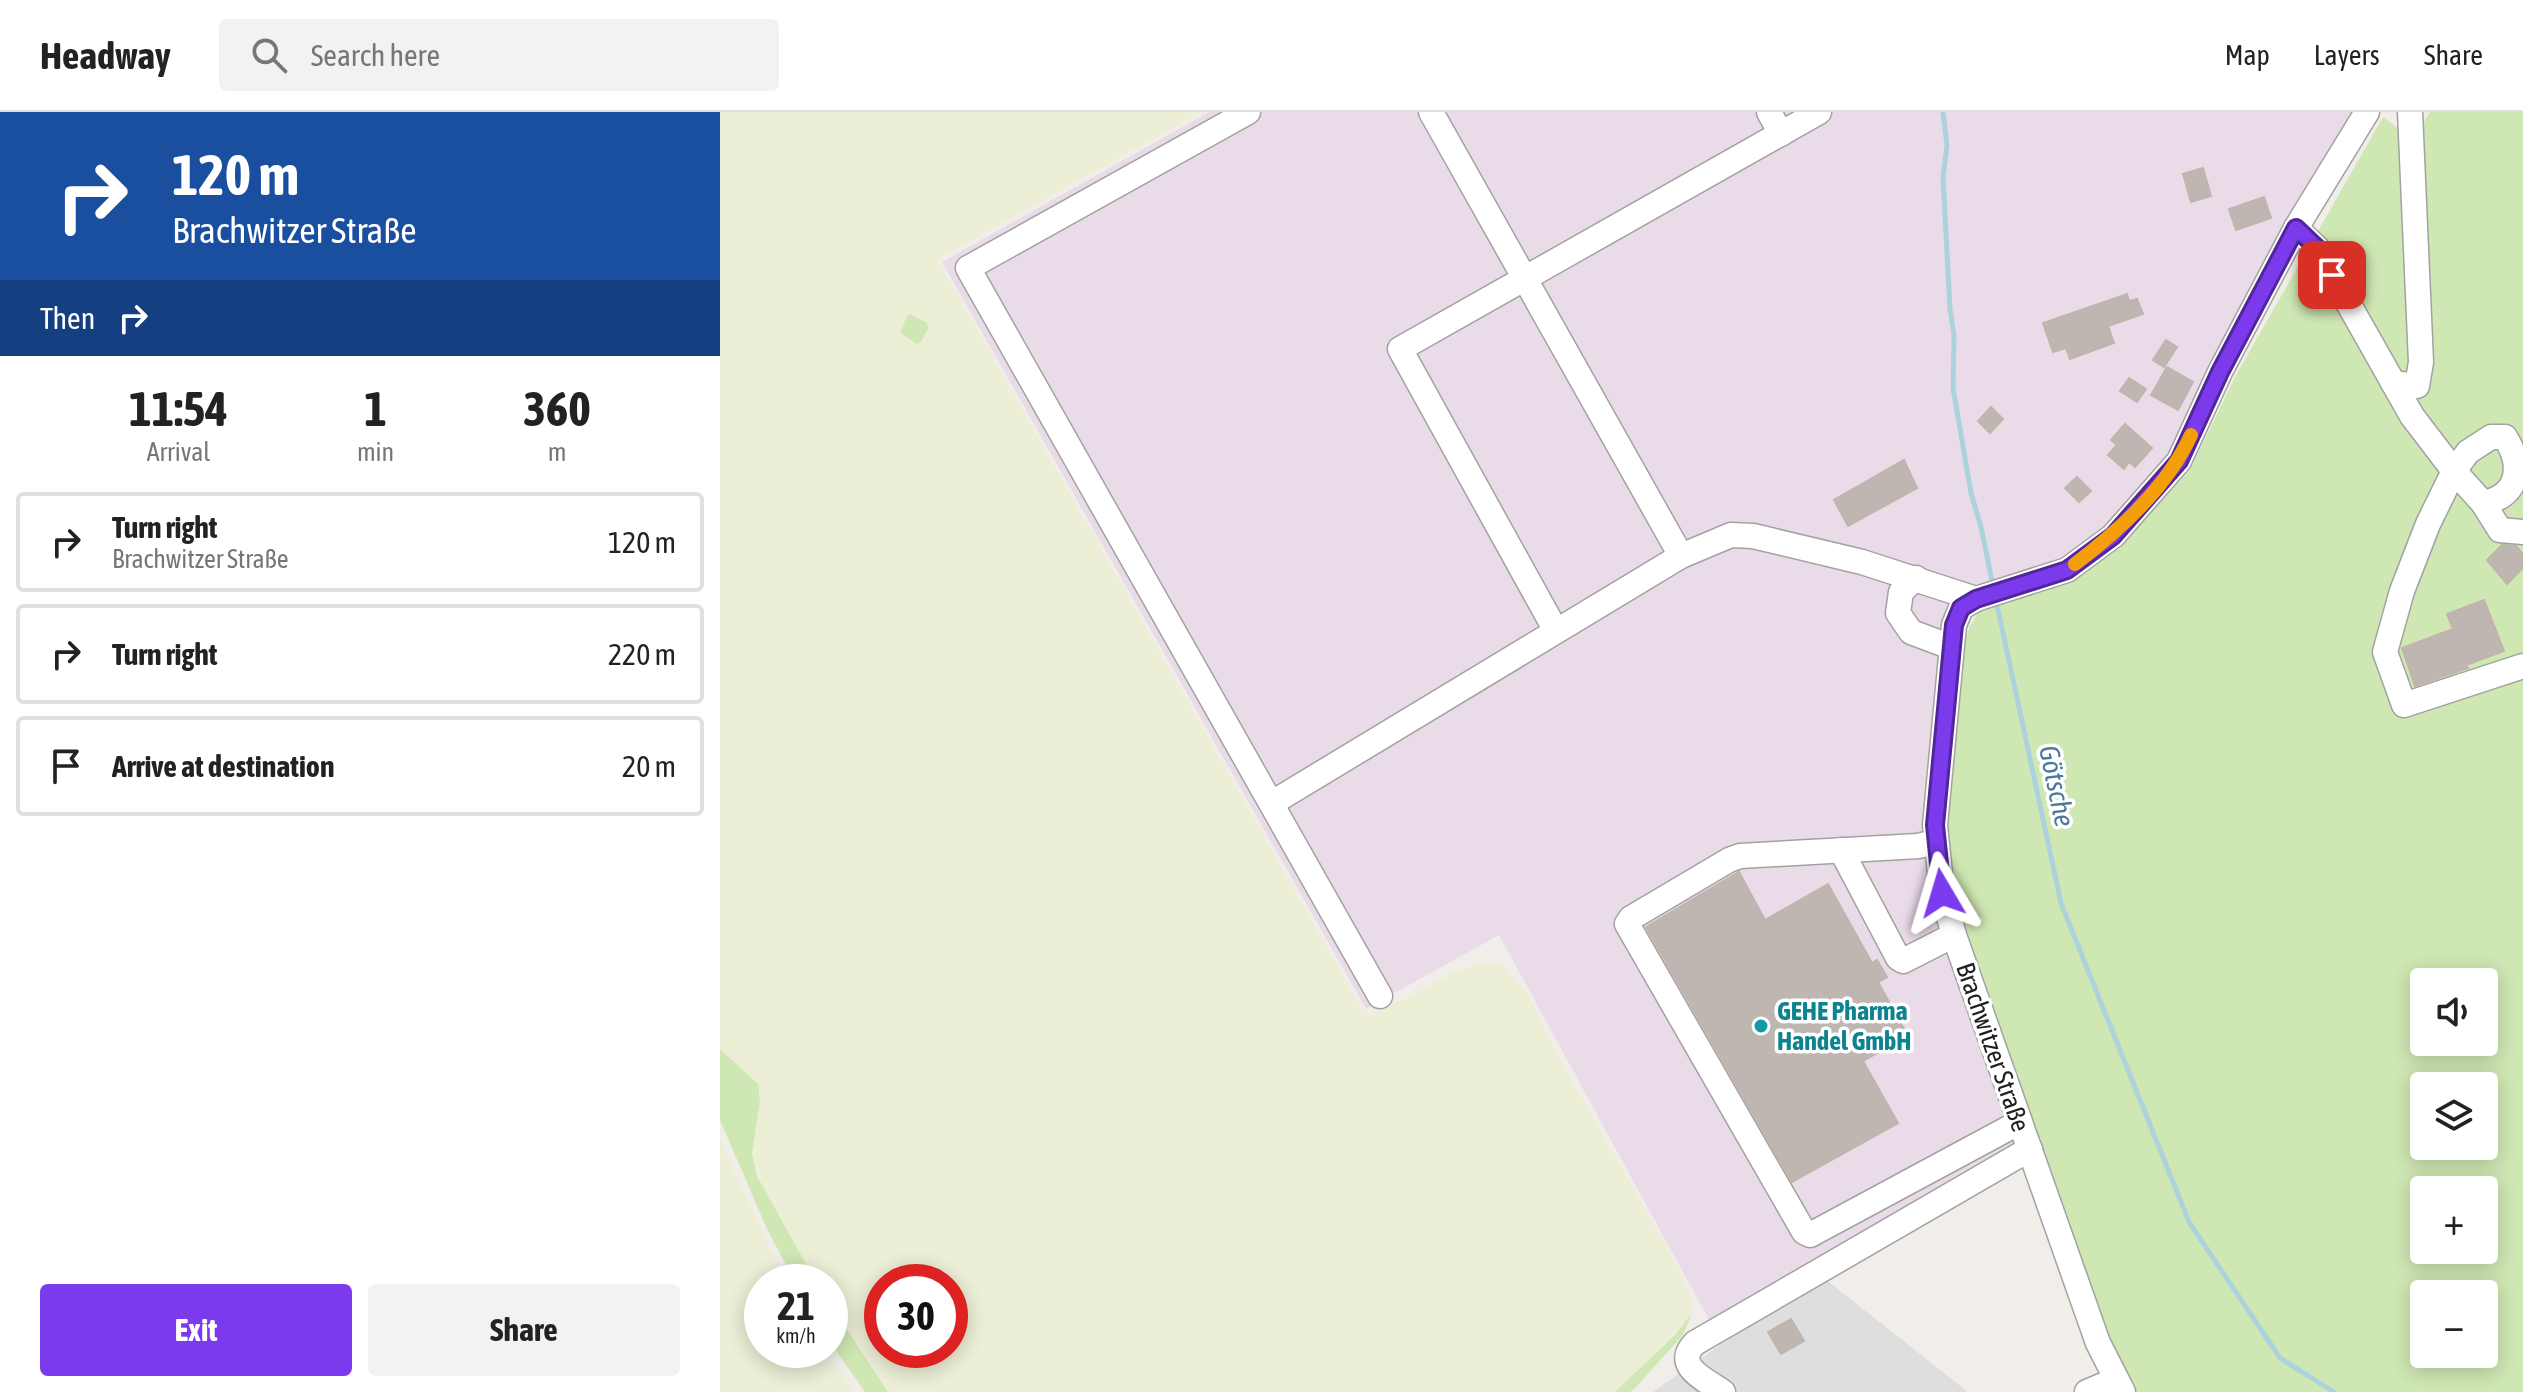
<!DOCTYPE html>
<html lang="en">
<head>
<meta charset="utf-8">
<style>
	:root { --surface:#fff; --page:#f2f2f2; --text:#222; --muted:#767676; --line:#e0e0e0; --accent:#7c3aed }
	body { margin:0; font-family:"Asap Condensed",sans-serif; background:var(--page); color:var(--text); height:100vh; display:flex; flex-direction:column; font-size:30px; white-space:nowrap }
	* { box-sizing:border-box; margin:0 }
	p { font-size:26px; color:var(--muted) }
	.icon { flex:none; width:44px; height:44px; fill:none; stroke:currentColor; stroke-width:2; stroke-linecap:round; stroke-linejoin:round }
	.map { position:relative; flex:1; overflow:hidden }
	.side { display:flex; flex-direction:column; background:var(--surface); width:720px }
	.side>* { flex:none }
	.banner { background:#1a4fa0; color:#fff; overflow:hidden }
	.controls { position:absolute; left:1690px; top:856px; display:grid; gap:16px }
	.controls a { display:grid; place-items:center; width:88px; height:88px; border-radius:8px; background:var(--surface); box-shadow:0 4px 20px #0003; font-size:40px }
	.speed { position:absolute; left:24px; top:1152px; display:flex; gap:16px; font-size:40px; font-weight:700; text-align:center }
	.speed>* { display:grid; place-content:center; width:104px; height:104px; border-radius:50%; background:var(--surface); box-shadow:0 4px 20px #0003; line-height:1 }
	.speed small { font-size:20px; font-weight:400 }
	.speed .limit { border:12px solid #d22; background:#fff; color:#111 }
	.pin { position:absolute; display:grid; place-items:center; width:68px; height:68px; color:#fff; margin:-34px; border-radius:16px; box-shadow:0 4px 12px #0006 }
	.me { position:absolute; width:88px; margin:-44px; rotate:353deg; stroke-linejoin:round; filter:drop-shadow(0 0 6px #0008) }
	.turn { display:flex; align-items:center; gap:28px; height:168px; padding:0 40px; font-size:36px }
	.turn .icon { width:104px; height:104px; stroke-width:2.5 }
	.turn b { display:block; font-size:56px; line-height:68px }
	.then { display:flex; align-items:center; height:76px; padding:0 40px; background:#0003; gap:16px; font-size:30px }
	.eta { display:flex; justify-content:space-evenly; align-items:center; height:136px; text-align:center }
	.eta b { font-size:48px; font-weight:700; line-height:56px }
	.button { display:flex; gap:16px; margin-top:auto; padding:16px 40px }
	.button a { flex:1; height:92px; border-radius:8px; background:var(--accent); color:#fff; font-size:32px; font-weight:700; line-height:92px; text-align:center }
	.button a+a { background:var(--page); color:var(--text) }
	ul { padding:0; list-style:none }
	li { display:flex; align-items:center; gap:24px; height:100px; margin:0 16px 12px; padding:0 24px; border:4px solid var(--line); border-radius:8px }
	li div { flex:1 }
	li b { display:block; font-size:30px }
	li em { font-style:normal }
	header { display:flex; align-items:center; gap:48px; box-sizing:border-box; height:112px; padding:0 40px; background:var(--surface); border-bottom:2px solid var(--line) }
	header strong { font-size:38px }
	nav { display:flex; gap:44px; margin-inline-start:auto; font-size:28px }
	.search { width:560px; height:72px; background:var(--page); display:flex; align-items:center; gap:20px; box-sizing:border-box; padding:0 28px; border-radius:8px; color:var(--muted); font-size:30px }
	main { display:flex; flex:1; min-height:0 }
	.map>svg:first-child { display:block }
	.residential { fill:#dfdede }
	.industrial { fill:#eadbe8 }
	.farmland { fill:#edeed6; fill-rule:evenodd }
	.grass { fill:#cfe7b3; fill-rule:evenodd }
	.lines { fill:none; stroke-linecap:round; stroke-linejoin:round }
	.stream { stroke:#acd3db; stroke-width:5 }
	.building { fill:#beb7b1; stroke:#c2b4ac; stroke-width:2 }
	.minor-casing { stroke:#a2a2a2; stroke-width:27 }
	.minor { stroke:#fff; stroke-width:24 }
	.route-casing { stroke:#51269a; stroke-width:20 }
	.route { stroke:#7c3aed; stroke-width:14 }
	.slow { stroke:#f59e0b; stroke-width:14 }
	.culture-dot { fill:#0f9aa8; stroke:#fff; stroke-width:3 }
	.labels { text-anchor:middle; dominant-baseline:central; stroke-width:7; stroke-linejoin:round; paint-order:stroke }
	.culture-label { font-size:26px; font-weight:bold; fill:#0d838f; stroke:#fff; text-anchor:start }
	.street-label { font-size:26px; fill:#212121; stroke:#fff }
	.water-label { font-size:28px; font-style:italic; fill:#4c789c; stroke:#fff }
</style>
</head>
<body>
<header>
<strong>Headway</strong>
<div class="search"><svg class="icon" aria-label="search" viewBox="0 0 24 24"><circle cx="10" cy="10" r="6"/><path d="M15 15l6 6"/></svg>Search here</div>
<nav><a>Map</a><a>Layers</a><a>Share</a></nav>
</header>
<main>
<section class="side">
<div class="banner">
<div class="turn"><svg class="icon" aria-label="right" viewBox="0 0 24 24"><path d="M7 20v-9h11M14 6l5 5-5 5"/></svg><div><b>120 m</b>Brachwitzer Straße</div></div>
<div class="then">Then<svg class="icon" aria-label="right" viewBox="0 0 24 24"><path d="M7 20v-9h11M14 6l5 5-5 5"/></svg></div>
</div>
<div class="eta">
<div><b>11:54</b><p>Arrival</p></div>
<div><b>1</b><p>min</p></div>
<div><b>360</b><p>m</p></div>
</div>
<ul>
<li><svg class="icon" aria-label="right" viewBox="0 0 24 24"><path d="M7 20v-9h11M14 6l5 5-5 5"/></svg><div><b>Turn right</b><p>Brachwitzer Straße</p></div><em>120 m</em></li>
<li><svg class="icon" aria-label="right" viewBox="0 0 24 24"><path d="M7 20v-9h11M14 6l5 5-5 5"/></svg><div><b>Turn right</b></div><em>220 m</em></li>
<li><svg class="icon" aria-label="arrive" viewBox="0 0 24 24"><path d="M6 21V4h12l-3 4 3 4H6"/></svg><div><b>Arrive at destination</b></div><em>20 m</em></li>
</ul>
<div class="button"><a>Exit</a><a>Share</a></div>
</section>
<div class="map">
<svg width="1803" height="1280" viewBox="0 0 1803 1280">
	<rect width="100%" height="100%" fill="#f1eee9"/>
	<!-- residential -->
	<path class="residential" d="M 1100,1163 L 1248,1280 L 933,1280 Z"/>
	<!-- industrial -->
	<path class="industrial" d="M 489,0 L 1647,0 L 1459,349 L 1347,458 L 1256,487 L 1234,513 L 1206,771 L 1295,1021 L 1297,1040 L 993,1215 L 779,823 L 646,897 L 222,150 Z"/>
	<!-- farmland -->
	<g class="farmland">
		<path d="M 0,0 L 481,0 L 219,146 L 218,149 L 644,901 L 652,903 L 742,857 L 759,851 L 777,852 L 785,855 L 809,884 L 833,935 L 961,1161 L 972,1188 L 972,1201 L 969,1208 L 895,1280 L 168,1280 L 110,1192 L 110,1170 L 96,1170 L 44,1080 L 32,1041 L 40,980 L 38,972 L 0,937 ZM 162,1170 L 230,1170 L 230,1238 L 162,1238 Z"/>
		<path d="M 0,1029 L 66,1170 L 42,1170 L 42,1238 L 105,1238 L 133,1280 L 0,1280 Z"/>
	</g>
	<!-- grass -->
	<g class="grass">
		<path d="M 1710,0 L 1803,0 L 1803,1280 L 1387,1280 L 1404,1271 L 1236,788 L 1229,743 L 1228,710 L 1244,530 L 1250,514 L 1258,501 L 1295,484 L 1350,465 L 1392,442 L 1470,358 L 1515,265 L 1663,5 L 1693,27 ZM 1704,870 L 1764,870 L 1764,930 L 1704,930 ZM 1704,974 L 1764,974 L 1764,1034 L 1704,1034 ZM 1704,1078 L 1764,1078 L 1764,1138 L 1704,1138 ZM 1704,1182 L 1764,1182 L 1764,1242 L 1704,1242 Z"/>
		<path d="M 190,202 L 207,211 L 208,216 L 201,230 L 197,232 L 180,221 L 187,204 Z"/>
		<path d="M 0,937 L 38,972 L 40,989 L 32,1041 L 37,1064 L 96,1170 L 75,1170 L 47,1117 L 0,1008 Z"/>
		<path d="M 110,1192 L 168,1280 L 145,1280 L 110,1230 Z"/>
		<path d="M 972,1201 L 963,1223 L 915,1276 L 910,1280 L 895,1280 L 955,1223 Z"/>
	</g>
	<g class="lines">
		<!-- stream -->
		<g class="stream">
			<path d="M 1223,0 L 1227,34 L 1223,65 L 1230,197 L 1234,224 L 1233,276 L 1251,381 L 1261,415 L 1273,474"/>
			<path d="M 1276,488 L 1341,791 L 1469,1110 L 1560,1246 L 1614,1280"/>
		</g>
	</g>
	<!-- building -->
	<g class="building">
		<path d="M 1483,56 L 1491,84 L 1471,90 L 1463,62 Z"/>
		<path d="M 1544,85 L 1551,106 L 1516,118 L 1509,97 Z"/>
		<path d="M 1407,182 L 1409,189 L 1417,187 L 1423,202 L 1388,214 L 1394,231 L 1350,247 L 1346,236 L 1333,240 L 1323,211 Z"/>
		<path d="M 1446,228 L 1457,235 L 1444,255 L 1433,248 Z"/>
		<path d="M 1447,255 L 1473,270 L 1458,298 L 1431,283 Z"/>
		<path d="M 1409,266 L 1426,277 L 1417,290 L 1400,279 Z"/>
		<path d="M 1271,295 L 1283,307 L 1270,321 L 1258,309 Z"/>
		<path d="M 1405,312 L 1432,336 L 1415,355 L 1409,350 L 1404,357 L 1388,343 L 1397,333 L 1391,328 Z"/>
		<path d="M 1184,348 L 1197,376 L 1128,414 L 1114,388 Z"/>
		<path d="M 1357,365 L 1371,379 L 1359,390 L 1345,376 Z"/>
		<path d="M 1782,433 L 1796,434 L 1803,442 L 1803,456 L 1787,472 L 1767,448 Z"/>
		<path d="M 1764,488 L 1784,539 L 1746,553 L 1748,556 L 1695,574 L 1682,536 L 1733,517 L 1727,502 Z"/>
		<path d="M 1019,760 L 1045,808 L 1108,772 L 1152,851 L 1157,848 L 1167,865 L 1158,870 L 1188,924 L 1143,949 L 1178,1011 L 1072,1070 L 926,815 Z"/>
		<path d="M 1071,1207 L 1084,1229 L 1061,1242 L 1048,1220 Z"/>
	</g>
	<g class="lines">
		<defs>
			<g id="minor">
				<path d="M 528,0 L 248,156 L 660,884"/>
				<path d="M 711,0 L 961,444"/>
				<path d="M 1049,0 L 1061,22"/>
				<path d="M 1576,116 L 1597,136 L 1692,304 L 1734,359 L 1763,391 L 1780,418 L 1803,420"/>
				<path d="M 1673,271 L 1697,274 L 1701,250 L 1690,0"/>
				<path d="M 1763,391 C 1800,384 1803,353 1785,325 L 1771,325 L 1748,340 L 1734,359 L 1708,412 L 1682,479 L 1665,540 L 1684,593 L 1803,554"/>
				<path d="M 1196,466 L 1181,480 L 1178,501 L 1191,520 L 1231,535"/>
				<path d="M 836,519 L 680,237 L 1099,0"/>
				<path d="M 552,691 L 961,444 L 1011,423 L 1033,424 L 1142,450 L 1256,487"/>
				<path d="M 1215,730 L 1198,734 L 1020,744 L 1009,748 L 911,806 L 907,812 L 1084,1120 L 1090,1123 L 1300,1010"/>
				<path d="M 1121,738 L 1178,846 L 1183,849 L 1234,823"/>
				<path d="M 1003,1280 C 986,1268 952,1254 975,1231 L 1310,1037"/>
				<path d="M 1367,1280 L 1395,1268"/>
				<path d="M 1403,1280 L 1378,1231 L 1234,823 L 1222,781 L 1215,713 L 1234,513 L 1241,496 L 1256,487 L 1347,458 L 1393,424 L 1459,349 L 1500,260 L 1576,116 L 1647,0"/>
			</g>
		</defs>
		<!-- minor casing -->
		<use href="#minor" class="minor-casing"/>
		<!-- minor -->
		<use href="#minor" class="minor"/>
	</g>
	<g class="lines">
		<defs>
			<path id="route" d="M 1222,781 L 1215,713 L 1234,513 L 1241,496 L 1256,487 L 1347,458 L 1393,424 L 1459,349 L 1500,260 L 1576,116 L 1597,136 L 1612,163"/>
		</defs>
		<!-- route casing -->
		<use href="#route" class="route-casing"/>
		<!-- route -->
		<use href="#route" class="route"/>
		<!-- slow -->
		<path class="slow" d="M 1355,452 C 1401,417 1447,375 1471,323"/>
	</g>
	<!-- markers -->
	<circle class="culture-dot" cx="1041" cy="914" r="8"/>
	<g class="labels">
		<!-- culture labels -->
		<g class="culture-label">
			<text x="1057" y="899">GEHE Pharma<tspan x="1057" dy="30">Handel GmbH</tspan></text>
		</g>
		<!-- street labels -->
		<g class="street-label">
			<text transform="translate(1273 935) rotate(71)">Brachwitzer Straße</text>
		</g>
		<!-- water labels -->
		<g class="water-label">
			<text transform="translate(1337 674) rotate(78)">Götsche</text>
		</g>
	</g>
</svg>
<div class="controls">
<a><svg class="icon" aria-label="sound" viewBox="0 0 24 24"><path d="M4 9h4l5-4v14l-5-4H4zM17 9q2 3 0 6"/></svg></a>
<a><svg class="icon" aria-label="layers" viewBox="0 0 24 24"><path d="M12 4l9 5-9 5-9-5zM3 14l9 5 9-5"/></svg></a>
<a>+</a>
<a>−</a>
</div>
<div class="speed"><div>21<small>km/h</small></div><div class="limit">30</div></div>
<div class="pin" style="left:1612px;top:163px;background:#d93025"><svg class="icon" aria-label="arrive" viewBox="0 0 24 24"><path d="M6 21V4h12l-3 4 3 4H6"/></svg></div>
<svg class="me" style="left:1222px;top:781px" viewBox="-20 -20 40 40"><path d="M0-17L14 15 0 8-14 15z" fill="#7c3aed" stroke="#fff" stroke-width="4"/></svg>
</div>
</main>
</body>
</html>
